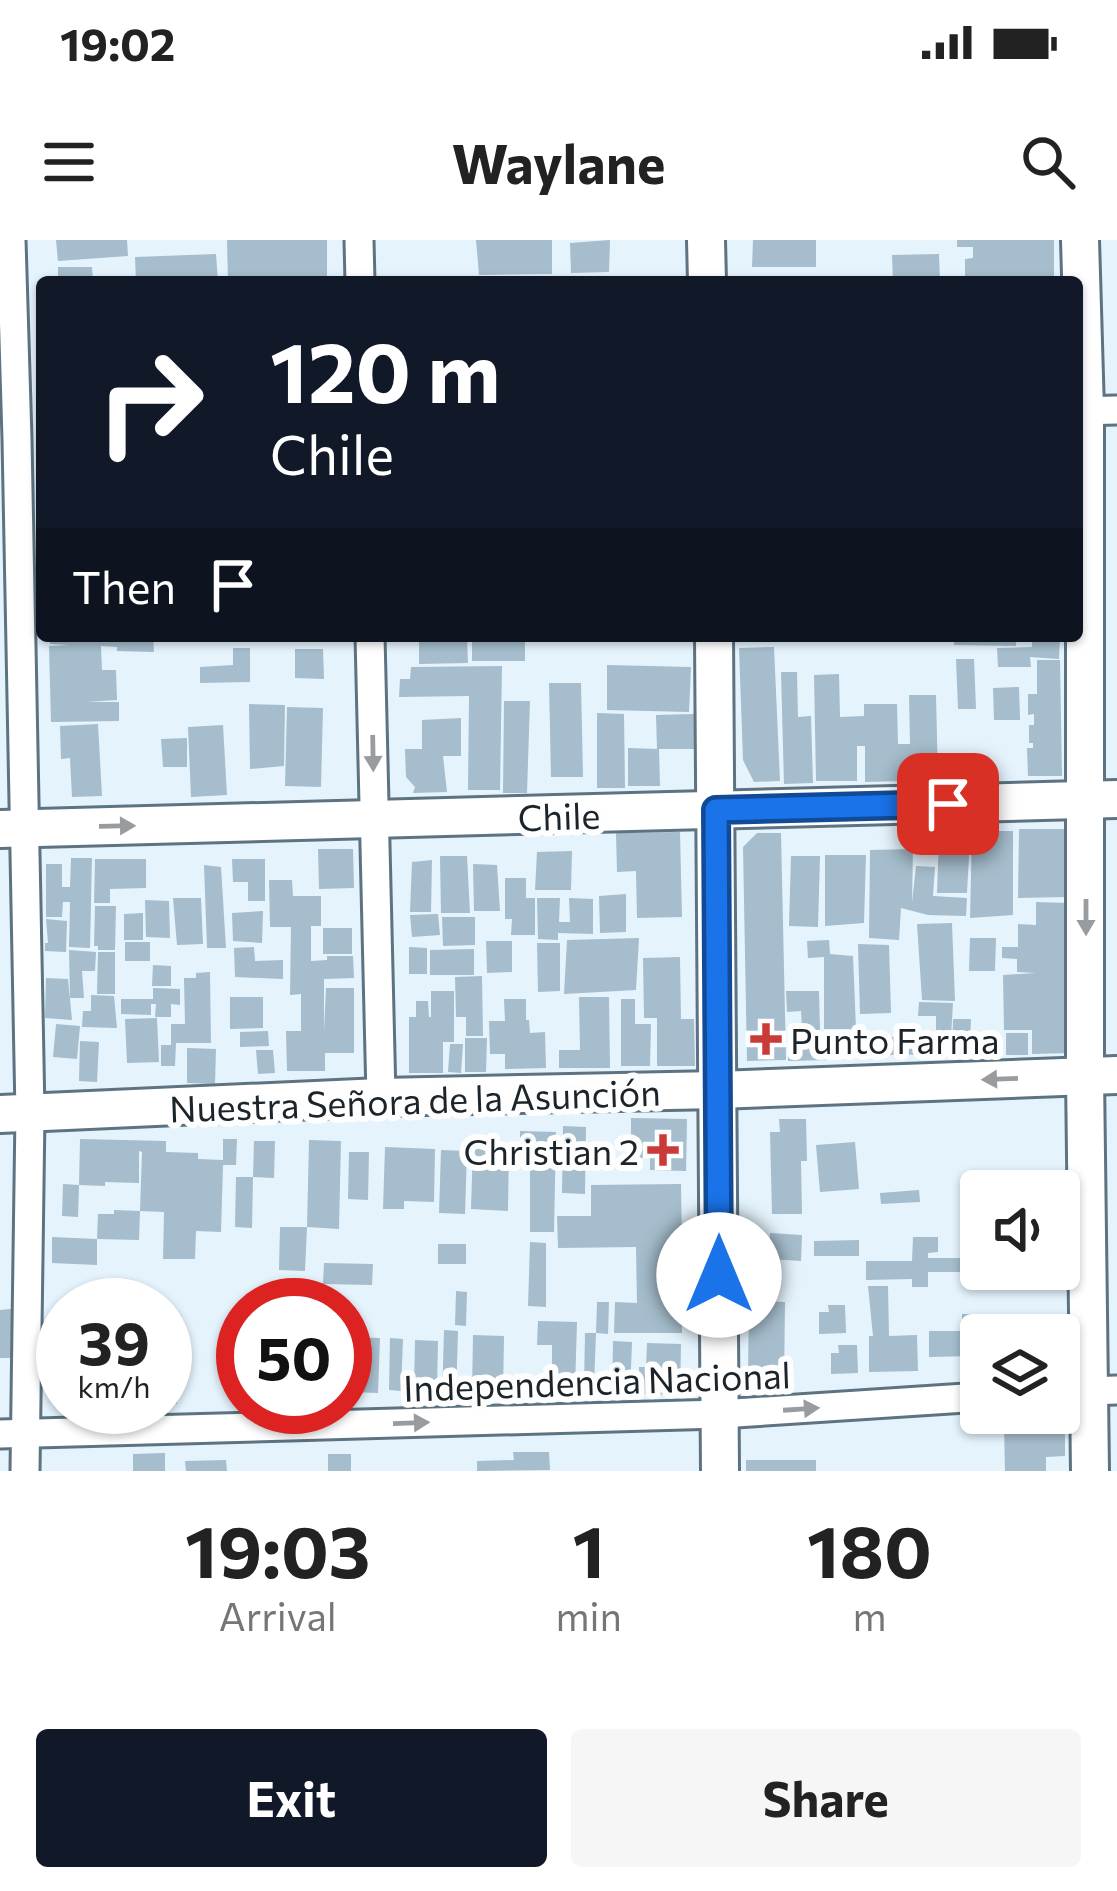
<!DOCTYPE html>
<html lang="en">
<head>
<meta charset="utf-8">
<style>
	:root { --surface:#fff; --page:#f6f6f6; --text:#222; --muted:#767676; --accent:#111827 }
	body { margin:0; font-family:Commissioner,sans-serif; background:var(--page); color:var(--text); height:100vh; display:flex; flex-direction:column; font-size:45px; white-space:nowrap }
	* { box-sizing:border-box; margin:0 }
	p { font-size:39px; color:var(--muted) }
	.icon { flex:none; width:66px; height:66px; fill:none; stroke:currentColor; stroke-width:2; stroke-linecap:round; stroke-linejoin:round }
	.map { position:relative; height:1231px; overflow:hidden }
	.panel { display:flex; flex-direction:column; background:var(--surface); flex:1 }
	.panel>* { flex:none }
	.banner { position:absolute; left:36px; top:36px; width:1047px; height:366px; border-radius:12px; box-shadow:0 3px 9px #0004; background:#111827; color:#fff; overflow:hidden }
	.controls { position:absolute; left:960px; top:930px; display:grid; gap:24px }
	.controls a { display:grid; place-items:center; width:120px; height:120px; border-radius:12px; background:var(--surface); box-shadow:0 3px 9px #0004; font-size:60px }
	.speed { position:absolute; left:36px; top:1038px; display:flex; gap:24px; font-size:60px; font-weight:700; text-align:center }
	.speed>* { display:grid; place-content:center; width:156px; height:156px; border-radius:50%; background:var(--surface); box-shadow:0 3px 9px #0004; line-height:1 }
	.speed small { font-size:30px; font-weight:400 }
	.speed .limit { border:18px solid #d22; background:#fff; color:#111 }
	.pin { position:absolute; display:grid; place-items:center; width:102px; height:102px; color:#fff; margin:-51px; border-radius:24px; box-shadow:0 6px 18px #0006 }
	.me { position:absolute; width:132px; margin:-66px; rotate:0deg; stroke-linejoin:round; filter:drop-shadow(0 0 9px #0008) }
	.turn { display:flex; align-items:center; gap:42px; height:252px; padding:0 36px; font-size:54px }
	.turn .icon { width:156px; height:156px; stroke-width:2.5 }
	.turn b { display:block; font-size:84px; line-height:102px }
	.then { display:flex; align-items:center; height:114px; padding:0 36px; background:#0003; gap:24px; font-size:45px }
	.eta { display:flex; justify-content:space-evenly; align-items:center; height:204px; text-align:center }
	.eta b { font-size:72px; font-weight:700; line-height:84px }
	.cta { display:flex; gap:24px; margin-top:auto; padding:24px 36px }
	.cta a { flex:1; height:138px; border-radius:12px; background:var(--accent); color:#fff; font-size:48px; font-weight:700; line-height:138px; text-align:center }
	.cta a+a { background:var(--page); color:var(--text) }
	.status { display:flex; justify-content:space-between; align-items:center; height:84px; padding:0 60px; background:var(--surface); direction:ltr }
	.status svg { height:33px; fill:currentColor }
	header { display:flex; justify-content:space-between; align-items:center; height:156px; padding:0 36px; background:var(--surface); font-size:54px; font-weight:700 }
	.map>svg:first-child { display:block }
	.building { fill:#a5bdcc }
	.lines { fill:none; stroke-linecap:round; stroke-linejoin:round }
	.street-casing { stroke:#5d7381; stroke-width:33 }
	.secondary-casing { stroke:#5d7381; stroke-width:42 }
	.street { stroke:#fff; stroke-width:27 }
	.secondary { stroke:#fff; stroke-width:36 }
	.oneway { fill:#989c9f }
	.route-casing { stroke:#114b97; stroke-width:30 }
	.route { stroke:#1a73e8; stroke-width:21 }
	.poi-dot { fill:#c93a39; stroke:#fefefe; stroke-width:4.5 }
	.labels { text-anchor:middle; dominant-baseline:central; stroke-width:12; stroke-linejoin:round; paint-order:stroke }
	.street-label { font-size:36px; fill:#1b242a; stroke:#fefefe }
	.poi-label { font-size:36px; fill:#1b242a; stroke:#fefefe; text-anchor:start }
</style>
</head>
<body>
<div class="status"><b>19:02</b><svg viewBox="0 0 49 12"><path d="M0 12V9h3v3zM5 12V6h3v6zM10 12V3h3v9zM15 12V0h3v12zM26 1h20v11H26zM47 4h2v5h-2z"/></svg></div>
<header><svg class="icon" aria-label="menu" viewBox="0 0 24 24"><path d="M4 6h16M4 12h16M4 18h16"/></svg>Waylane<svg class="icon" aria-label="search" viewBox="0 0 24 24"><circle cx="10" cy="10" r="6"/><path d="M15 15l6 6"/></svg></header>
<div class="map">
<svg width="1117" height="1231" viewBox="0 0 1117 1231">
	<rect width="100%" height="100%" fill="#e5f3fd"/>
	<!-- building -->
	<g class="building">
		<path d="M 56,0 L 127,0 L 128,16 L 58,21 Z"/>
		<path d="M 227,0 L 327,0 L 327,42 L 228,42 Z"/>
		<path d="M 476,0 L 552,0 L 552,34 L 479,35 Z"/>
		<path d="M 610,0 L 609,32 L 571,33 L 570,3 Z"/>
		<path d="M 753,0 L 816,0 L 816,27 L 752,27 Z"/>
		<path d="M 957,0 L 1054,0 L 1054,42 L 965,42 L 965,19 L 973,18 L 973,7 L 957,7 Z"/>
		<path d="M 216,14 L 218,42 L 136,42 L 135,17 Z"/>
		<path d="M 939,14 L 940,42 L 893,42 L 892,15 Z"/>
		<path d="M 58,27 L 92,27 L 93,42 L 58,42 Z"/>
		<path d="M 50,396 L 153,396 L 154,412 L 117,411 L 117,407 L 101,406 L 102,430 L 116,430 L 117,460 L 87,462 L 119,462 L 119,481 L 51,482 L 49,406 L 69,405 L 50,404 Z"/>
		<rect x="472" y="396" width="53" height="25"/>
		<path d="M 954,396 L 1016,396 L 1016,406 L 954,405 Z"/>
		<path d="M 1032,396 L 1060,396 L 1059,419 L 1030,417 L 1031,427 L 998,427 L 997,408 L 1032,407 Z"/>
		<path d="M 419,399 L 467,399 L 468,423 L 419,424 Z"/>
		<path d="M 774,407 L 780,541 L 754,542 L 743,520 L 739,408 Z"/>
		<path d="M 233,408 L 250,408 L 250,442 L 200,443 L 200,427 L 233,425 Z"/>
		<path d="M 295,409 L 323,409 L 324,439 L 295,438 Z"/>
		<path d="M 956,419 L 974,419 L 976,469 L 958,469 Z"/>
		<path d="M 1037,420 L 1060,420 L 1062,536 L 1028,536 L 1027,508 L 1033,508 L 1033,503 L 1029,503 L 1029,485 L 1034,485 L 1034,474 L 1028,475 L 1028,454 L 1037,454 Z"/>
		<path d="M 607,425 L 691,427 L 689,472 L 607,470 Z"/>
		<path d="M 502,426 L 500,550 L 468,550 L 469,456 L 399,457 L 400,439 L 410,439 L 411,427 Z"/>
		<path d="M 781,432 L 797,432 L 798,477 L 811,476 L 813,543 L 784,544 Z"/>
		<path d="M 839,434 L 840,477 L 864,476 L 864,464 L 897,464 L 898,504 L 910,504 L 909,455 L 936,455 L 938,540 L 865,542 L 865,506 L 857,506 L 857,541 L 816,541 L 814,435 Z"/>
		<path d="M 549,443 L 581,443 L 583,537 L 551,537 Z"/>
		<path d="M 1019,447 L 1020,480 L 994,480 L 993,448 Z"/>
		<path d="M 504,461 L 530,461 L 527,553 L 503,553 Z"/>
		<path d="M 249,464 L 285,465 L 284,526 L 250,529 Z"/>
		<path d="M 287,467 L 323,468 L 321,547 L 285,546 Z"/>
		<path d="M 597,473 L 624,474 L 625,548 L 597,548 Z"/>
		<path d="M 694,474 L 694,509 L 657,509 L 656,475 Z"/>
		<path d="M 461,478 L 461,516 L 443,516 L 447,552 L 413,553 L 415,547 L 406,537 L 405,509 L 422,509 L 422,480 Z"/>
		<path d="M 98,484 L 102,556 L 72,557 L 70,518 L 61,519 L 60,486 Z"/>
		<path d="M 223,485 L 227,555 L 191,557 L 188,487 Z"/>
		<path d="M 187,498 L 187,527 L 163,527 L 161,499 Z"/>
		<path d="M 628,508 L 659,509 L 660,546 L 628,546 Z"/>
		<path d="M 1019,589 L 1066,589 L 1067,657 L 1018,658 Z"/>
		<path d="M 972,591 L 1013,591 L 1013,675 L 970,678 Z"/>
		<path d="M 680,592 L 682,677 L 637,678 L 636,631 L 617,632 L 616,593 Z"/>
		<path d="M 757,593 L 781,593 L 786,820 L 747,821 L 743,607 Z"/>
		<path d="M 939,597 L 970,598 L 967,653 L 937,653 Z"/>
		<path d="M 318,609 L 353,609 L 354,648 L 319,649 Z"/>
		<path d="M 913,609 L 912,663 L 916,626 L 935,627 L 933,656 L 967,658 L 966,676 L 928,675 L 901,668 L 899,700 L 869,698 L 870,610 Z"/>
		<path d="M 572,611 L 571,650 L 535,650 L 537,612 Z"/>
		<path d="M 825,615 L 866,615 L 864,683 L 825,686 Z"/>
		<path d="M 440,616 L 467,616 L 470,673 L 441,673 Z"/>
		<path d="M 791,616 L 820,616 L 818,687 L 789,686 Z"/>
		<path d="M 71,618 L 92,618 L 90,708 L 69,707 L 70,662 L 63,662 L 62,677 L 46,677 L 46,624 L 62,624 L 62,647 L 70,647 Z"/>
		<path d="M 95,619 L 146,619 L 146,648 L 110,649 L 110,663 L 94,663 Z"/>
		<path d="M 232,619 L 265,619 L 265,661 L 248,661 L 248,642 L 233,642 Z"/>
		<path d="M 432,620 L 431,672 L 410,672 L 412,622 Z"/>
		<path d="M 473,624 L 497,625 L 500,671 L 474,671 Z"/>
		<path d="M 204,625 L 221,627 L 226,708 L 207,708 Z"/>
		<path d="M 505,638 L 526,638 L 526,658 L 535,658 L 535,695 L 511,695 L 512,679 L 505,679 Z"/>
		<path d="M 269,640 L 292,640 L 293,656 L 321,656 L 321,686 L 311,686 L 311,721 L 327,720 L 327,716 L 353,716 L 354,738 L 324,739 L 324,792 L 326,748 L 354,748 L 354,813 L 325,813 L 325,831 L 287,831 L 286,791 L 301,791 L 301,754 L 290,755 L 291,687 L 270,687 Z"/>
		<path d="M 626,654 L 626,692 L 600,693 L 599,656 Z"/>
		<path d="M 173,658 L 201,658 L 203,704 L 177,705 Z"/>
		<path d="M 537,658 L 560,658 L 559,682 L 570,682 L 569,658 L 593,659 L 593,694 L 558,693 L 558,700 L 538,699 Z"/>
		<path d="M 145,660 L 169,661 L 170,698 L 146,697 Z"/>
		<path d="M 1036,662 L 1068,663 L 1071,813 L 1032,814 L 1032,790 L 1004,790 L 1003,735 L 1036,733 L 1017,732 L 1017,719 L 1002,718 L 1002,707 L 1018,707 L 1018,684 L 1036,685 Z"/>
		<path d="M 95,666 L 116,666 L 115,710 L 98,710 L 98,706 L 94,706 Z"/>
		<path d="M 263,671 L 262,703 L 233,701 L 232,673 Z"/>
		<path d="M 143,673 L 143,700 L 124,700 L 124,674 Z"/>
		<path d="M 438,674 L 440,695 L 412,697 L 410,675 Z"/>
		<path d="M 442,677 L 475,677 L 475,705 L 443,706 Z"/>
		<path d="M 46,679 L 67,681 L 66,712 L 45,711 L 45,703 L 48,703 Z"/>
		<path d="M 952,683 L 955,761 L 922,760 L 917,684 Z"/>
		<rect x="323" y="688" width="29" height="26"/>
		<path d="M 639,698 L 636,750 L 564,754 L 567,700 Z"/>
		<path d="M 970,698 L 996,698 L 995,731 L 969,731 Z"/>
		<path d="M 829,700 L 830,714 L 853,716 L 856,789 L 824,789 L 824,717 L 808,718 L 807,701 Z"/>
		<path d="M 486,701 L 512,701 L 512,732 L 487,733 Z"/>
		<rect x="125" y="702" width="25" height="19"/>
		<path d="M 537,703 L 560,703 L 560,751 L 538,752 Z"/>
		<path d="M 858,704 L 889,705 L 891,773 L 860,774 Z"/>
		<path d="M 254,707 L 255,721 L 283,720 L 283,739 L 235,737 L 234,708 Z"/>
		<path d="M 409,707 L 427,708 L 427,734 L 409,734 Z"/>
		<path d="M 474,709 L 474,735 L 430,735 L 430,710 Z"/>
		<path d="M 69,710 L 96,712 L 95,731 L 82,731 L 84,758 L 70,758 Z"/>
		<path d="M 98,712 L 115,712 L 115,754 L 97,754 Z"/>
		<path d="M 680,717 L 681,779 L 694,779 L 695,826 L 657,826 L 657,778 L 644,778 L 643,718 Z"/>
		<path d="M 153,725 L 171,726 L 171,746 L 152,746 Z"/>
		<path d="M 210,732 L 211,803 L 176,803 L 175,826 L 161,826 L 161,805 L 171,805 L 171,784 L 185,784 L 184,738 L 196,738 L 196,733 Z"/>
		<path d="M 482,736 L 483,796 L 466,796 L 466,777 L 456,777 L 455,737 Z"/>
		<path d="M 46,738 L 68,739 L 72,780 L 45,778 Z"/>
		<path d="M 153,748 L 180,749 L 180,765 L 171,764 L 171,777 L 155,777 L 156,764 L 151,764 L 151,775 L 121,774 L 121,759 L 153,759 Z"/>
		<path d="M 431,751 L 454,751 L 454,802 L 443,802 L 443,833 L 409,833 L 409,777 L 416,777 L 416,761 L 428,761 L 429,777 L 431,777 Z"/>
		<path d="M 786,751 L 819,751 L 820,790 L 802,790 L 801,771 L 787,772 Z"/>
		<path d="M 91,755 L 114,756 L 117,788 L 82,787 L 83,771 L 91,771 Z"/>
		<path d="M 230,757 L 263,757 L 263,788 L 230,789 Z"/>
		<path d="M 579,757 L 609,757 L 610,828 L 559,828 L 559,810 L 580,810 Z"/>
		<path d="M 504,759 L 526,759 L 526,780 L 529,780 L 530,793 L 545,792 L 546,828 L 505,829 L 505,814 L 490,814 L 489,781 L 505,781 Z"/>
		<path d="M 621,759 L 635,759 L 635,784 L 651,784 L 650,826 L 621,826 Z"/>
		<path d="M 919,762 L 953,763 L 950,814 L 890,815 L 891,797 L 936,796 L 936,776 L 918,776 Z"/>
		<path d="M 157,778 L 159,822 L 127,823 L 125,779 Z"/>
		<path d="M 953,779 L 971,779 L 970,802 L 983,802 L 983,796 L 1000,797 L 1000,815 L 952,813 Z"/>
		<path d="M 56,784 L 80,786 L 77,819 L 53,817 Z"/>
		<path d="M 268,791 L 269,806 L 240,807 L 240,792 Z"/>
		<path d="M 788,792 L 828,792 L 830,820 L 788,821 Z"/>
		<rect x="1006" y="793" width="22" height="22"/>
		<path d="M 858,795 L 859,817 L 831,818 L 832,796 Z"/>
		<path d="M 465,798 L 487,798 L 486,832 L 465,832 Z"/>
		<path d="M 80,801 L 99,802 L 97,842 L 79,841 Z"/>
		<path d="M 450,804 L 463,804 L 461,833 L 448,832 Z"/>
		<path d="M 187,808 L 216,809 L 215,844 L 187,843 Z"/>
		<path d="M 256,810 L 273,810 L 275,833 L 258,834 Z"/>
		<path d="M 631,878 L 687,879 L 686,931 L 650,930 L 650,918 L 639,918 L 640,902 L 631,902 Z"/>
		<path d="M 779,879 L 806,879 L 807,921 L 801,921 L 802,974 L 772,974 L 770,892 L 780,892 Z"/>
		<path d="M 563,886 L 586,887 L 585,954 L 562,953 Z"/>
		<path d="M 520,891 L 556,892 L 554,992 L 530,992 L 530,913 L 520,913 Z"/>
		<path d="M 80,899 L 166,901 L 166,912 L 198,913 L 198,919 L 223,920 L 223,899 L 237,899 L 236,925 L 223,925 L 221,992 L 196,991 L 195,1019 L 163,1019 L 164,972 L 140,971 L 142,912 L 139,911 L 139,943 L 105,942 L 105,946 L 79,945 L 78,977 L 62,976 L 63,944 L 79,945 Z"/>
		<path d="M 309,900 L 341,901 L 339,989 L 307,987 Z"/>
		<path d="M 254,901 L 275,901 L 274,938 L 253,937 Z"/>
		<path d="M 855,902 L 859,949 L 820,952 L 816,905 Z"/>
		<path d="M 473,903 L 509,903 L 508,971 L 471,969 Z"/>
		<path d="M 385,907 L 435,909 L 434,962 L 404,961 L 404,969 L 383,969 Z"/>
		<path d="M 441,910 L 467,911 L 465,974 L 439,973 Z"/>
		<path d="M 349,912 L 369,912 L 368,960 L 348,959 Z"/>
		<path d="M 236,937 L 253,937 L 252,988 L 235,987 Z"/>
		<path d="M 681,944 L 682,1007 L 666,1007 L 667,1035 L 681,1035 L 682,1093 L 614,1093 L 615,1062 L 637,1063 L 636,1007 L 558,1008 L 557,976 L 591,976 L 591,945 Z"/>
		<path d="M 919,950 L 920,962 L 881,964 L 880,953 Z"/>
		<path d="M 114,970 L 140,971 L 139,1000 L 97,999 L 98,974 L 114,974 Z"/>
		<path d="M 280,987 L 307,987 L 305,1031 L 279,1030 Z"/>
		<path d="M 770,993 L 802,995 L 801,1021 L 769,1019 Z"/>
		<path d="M 52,997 L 97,999 L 97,1025 L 52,1023 Z"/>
		<path d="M 913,997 L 938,997 L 938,1012 L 928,1013 L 928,1018 L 965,1018 L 965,1032 L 928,1032 L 928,1047 L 912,1047 L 912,1039 L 866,1040 L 866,1021 L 912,1021 Z"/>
		<path d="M 859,1000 L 859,1016 L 814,1016 L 814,1001 Z"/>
		<path d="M 530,1002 L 546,1003 L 546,1067 L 528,1066 Z"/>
		<rect x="438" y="1004" width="28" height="20"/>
		<path d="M 324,1023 L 373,1024 L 372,1045 L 323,1044 Z"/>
		<path d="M 868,1046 L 888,1046 L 889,1096 L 917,1095 L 918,1131 L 869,1132 L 869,1096 L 873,1096 Z"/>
		<path d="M 265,1047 L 297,1048 L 297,1065 L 265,1065 Z"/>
		<path d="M 456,1051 L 467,1052 L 466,1086 L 455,1085 Z"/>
		<path d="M 749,1061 L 785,1062 L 784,1144 L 759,1144 L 748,1132 Z"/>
		<path d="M 597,1062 L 609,1062 L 608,1094 L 596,1093 Z"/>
		<path d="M 828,1065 L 845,1065 L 846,1093 L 819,1094 L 819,1072 L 829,1072 Z"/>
		<path d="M 11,1069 L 13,1118 L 0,1118 L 0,1070 Z"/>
		<path d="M 962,1074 L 973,1074 L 975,1116 L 929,1117 L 929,1091 L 962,1091 Z"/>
		<path d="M 165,1075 L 181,1075 L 177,1164 L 165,1164 Z"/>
		<path d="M 538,1081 L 577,1082 L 575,1148 L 552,1147 L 552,1105 L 537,1105 Z"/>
		<path d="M 444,1090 L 458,1091 L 456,1159 L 442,1159 Z"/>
		<path d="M 585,1093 L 596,1093 L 594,1145 L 584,1145 Z"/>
		<path d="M 473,1095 L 504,1096 L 503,1154 L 472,1153 Z"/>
		<path d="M 351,1097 L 380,1098 L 378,1153 L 350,1152 Z"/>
		<path d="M 390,1098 L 403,1099 L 401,1151 L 389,1150 Z"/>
		<path d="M 415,1100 L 438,1101 L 437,1148 L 414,1147 Z"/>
		<path d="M 613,1101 L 632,1102 L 630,1154 L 612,1153 Z"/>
		<path d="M 647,1103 L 681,1104 L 680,1155 L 639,1154 L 639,1127 L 646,1127 Z"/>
		<path d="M 838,1105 L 857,1105 L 858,1133 L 831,1134 L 831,1113 L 839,1113 Z"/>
		<path d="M 1065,1184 L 1065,1216 L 1046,1217 L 1046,1231 L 1005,1231 L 1004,1186 Z"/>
		<path d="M 513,1212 L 549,1212 L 550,1230 L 477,1231 L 477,1221 L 514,1220 Z"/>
		<path d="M 165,1213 L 165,1231 L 133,1231 L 133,1214 Z"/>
		<rect x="328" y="1214" width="23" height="17"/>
		<path d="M 226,1220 L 227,1231 L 186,1231 L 185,1221 Z"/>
		<rect x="746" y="1220" width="70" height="11"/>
	</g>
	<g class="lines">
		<defs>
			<g id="street">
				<path d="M 11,0 L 17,199 L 30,873 L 25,1231"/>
				<path d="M 359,0 L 360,42"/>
				<path d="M 1077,171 L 1117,170"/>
				<path d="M 370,396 L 381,857"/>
				<path d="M 1059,1152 L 1117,1150"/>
				<path d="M 0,1194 L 720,1174 L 981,1157"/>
			</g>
			<g id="secondary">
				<path d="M 706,0 L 707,42"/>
				<path d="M 1080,0 L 1085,171 L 1085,836 L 1090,1231"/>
				<path d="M 714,396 L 720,1231"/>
				<path d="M 0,589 L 1117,559"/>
				<path d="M 0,874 L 381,857 L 718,850 L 1117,835"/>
			</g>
		</defs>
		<!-- street casing -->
		<use href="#street" class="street-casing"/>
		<!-- secondary casing -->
		<use href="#secondary" class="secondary-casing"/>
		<!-- street -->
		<use href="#street" class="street"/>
		<!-- secondary -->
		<use href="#secondary" class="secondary"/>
	</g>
	<!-- one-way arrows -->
	<defs><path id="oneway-solid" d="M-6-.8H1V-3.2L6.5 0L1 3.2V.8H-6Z" transform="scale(3)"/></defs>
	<g class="oneway">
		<use href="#oneway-solid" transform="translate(373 513) rotate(89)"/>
		<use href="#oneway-solid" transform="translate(117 586) rotate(-1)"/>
		<use href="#oneway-solid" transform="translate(1086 677) rotate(90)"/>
		<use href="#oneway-solid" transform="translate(1000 839) rotate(178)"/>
		<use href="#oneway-solid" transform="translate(801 1169) rotate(-4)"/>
		<use href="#oneway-solid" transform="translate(411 1183) rotate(-2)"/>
	</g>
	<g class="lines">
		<defs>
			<path id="route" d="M 719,1035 L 716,570 L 948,564"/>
		</defs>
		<!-- route casing -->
		<use href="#route" class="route-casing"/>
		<!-- route -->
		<use href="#route" class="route"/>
	</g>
	<!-- markers -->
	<g class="poi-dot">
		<path d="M760 781h12v12h12v12h-12v12h-12v-12h-12v-12h12z"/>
		<path d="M657 892h12v12h12v12h-12v12h-12v-12h-12v-12h12z"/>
	</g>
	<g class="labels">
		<!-- street labels -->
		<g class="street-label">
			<text transform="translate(559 575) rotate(-2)">Chile</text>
			<text transform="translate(415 859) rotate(-2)">Nuestra Señora de la Asunción</text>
			<text transform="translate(597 1140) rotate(-2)">Independencia Nacional</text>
		</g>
		<!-- poi labels -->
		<g class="poi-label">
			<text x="790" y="799">Punto Farma</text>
			<text x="639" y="910" text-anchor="end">Christian 2</text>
		</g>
	</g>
</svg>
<div class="controls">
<a><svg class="icon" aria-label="sound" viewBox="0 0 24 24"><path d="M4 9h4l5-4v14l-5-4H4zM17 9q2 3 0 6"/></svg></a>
<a><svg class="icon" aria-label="layers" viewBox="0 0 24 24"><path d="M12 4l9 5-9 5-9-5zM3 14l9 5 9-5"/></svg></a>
</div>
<div class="speed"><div>39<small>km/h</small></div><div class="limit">50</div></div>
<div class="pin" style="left:948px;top:564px;background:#d93025"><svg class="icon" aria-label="arrive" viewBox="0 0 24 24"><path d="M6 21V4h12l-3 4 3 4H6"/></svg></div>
<svg class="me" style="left:719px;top:1035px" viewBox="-20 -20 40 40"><circle r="19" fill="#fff"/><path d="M0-13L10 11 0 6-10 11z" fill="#1a73e8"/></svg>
<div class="banner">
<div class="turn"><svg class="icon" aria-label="right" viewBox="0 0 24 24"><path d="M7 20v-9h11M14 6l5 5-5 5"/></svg><div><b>120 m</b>Chile</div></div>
<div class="then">Then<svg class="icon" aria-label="arrive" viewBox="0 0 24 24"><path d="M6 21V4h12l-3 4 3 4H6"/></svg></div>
</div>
</div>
<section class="panel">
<div class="eta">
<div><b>19:03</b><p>Arrival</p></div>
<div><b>1</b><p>min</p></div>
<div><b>180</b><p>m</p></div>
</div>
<div class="cta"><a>Exit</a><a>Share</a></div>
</section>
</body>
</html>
